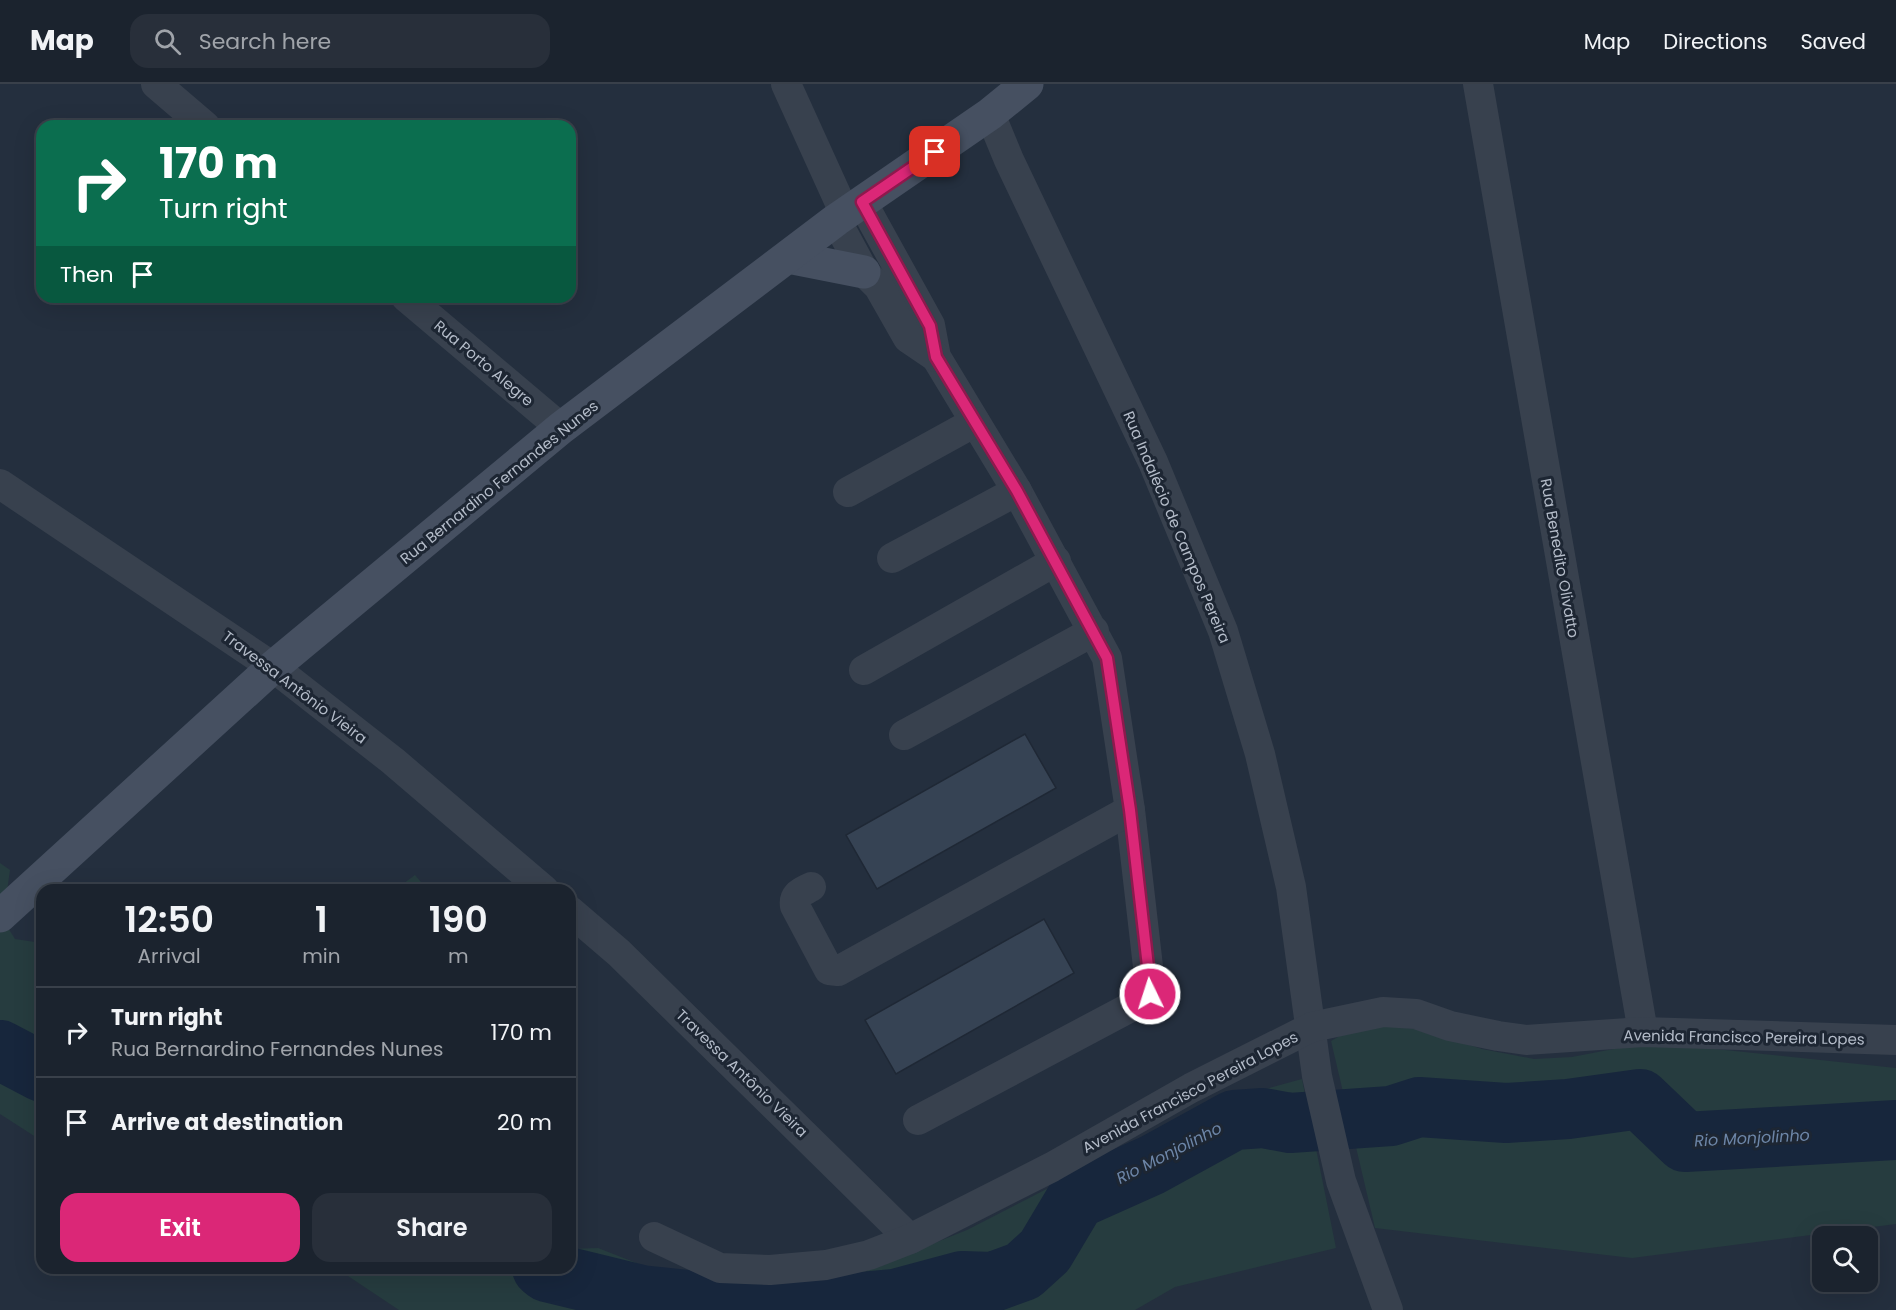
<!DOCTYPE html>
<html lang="en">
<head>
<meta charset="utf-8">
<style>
	:root { --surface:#1b232e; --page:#282f3a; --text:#f1f3f6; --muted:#a0a4aa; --line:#39404a; --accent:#db2777 }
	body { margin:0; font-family:Poppins,sans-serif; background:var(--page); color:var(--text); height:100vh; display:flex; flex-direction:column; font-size:22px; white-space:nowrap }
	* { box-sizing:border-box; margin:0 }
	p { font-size:20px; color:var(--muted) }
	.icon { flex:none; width:33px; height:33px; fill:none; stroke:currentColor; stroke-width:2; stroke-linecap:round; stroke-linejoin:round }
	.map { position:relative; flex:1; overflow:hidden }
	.sheet { position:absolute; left:36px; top:800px; width:540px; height:390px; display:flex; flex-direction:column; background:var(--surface); border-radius:18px; box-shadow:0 6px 24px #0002,0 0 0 2px var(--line) }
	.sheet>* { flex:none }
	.hud { position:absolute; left:36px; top:36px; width:540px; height:183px; border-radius:18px; box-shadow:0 6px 24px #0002,0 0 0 2px var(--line); background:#0b6e4f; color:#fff; overflow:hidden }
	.fabs { position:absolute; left:1812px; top:1142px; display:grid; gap:12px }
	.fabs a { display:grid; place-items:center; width:66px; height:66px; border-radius:12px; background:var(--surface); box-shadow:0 6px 24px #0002,0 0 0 2px var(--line); font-size:30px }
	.pin { position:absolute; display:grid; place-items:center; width:51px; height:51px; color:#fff; margin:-26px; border-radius:12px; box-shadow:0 3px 9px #0006 }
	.me { position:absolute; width:66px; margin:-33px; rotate:356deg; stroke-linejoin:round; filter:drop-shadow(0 0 4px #0008) }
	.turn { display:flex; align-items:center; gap:21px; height:126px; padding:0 24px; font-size:27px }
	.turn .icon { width:78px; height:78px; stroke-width:2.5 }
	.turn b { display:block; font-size:42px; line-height:51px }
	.then { display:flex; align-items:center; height:57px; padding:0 24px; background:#0003; gap:12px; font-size:22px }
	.eta { display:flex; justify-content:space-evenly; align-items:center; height:102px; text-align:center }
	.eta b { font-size:36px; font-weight:600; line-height:42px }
	.cta { display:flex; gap:12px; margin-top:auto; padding:12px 24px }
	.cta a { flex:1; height:69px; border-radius:18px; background:var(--accent); color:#fff; font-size:24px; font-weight:600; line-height:69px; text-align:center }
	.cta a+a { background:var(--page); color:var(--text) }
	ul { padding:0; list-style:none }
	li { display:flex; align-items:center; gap:18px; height:90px; padding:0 24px; border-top:2px solid var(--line) }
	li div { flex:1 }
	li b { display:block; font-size:22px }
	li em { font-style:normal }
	header { display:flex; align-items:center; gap:36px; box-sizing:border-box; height:84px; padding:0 30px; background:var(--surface); border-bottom:2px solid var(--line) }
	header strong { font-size:28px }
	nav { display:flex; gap:33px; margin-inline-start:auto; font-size:21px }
	.search { width:420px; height:54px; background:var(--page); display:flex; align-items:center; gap:15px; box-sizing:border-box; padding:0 21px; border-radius:18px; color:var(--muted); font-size:22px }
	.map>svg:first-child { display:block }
	.green { fill:#263c3f }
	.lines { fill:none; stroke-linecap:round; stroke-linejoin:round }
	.stream { stroke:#17263c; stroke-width:10 }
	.river { stroke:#17263c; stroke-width:60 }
	.building { fill:#364354; stroke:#1f2835; stroke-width:1.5 }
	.street { stroke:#38414e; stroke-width:30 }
	.secondary { stroke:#465061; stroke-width:33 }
	.route-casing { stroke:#8e194d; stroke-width:15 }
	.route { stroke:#db2777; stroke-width:10 }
	.labels { text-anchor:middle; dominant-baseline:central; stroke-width:6; stroke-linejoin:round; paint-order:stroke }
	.street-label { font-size:15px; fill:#b4bcc9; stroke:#1d2633 }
	.water-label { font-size:16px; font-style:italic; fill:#6d86a8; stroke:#1d2633 }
</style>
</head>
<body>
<header>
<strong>Map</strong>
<div class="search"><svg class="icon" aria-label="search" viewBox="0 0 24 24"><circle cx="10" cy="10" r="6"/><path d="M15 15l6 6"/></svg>Search here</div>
<nav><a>Map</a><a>Directions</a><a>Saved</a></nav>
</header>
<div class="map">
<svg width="1896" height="1226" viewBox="0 0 1896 1226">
	<rect width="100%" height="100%" fill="#242f3e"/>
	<!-- green -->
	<g class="green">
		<path d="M 0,779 L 10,786 L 3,836 L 15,855 L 42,859 L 42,1057 L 0,1030 Z"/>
		<path d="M 415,791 L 427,805 L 396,805 Z"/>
		<path d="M 1384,941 L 1423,946 L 1482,965 L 1534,975 L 1572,973 L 1629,962 L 1668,960 L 1896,984 L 1896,1140 L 1632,1174 L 1375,1144 L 1331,957 L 1350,946 Z"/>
		<path d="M 1302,995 L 1336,1164 L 1175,1203 L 1135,1226 L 399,1226 L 336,1184 L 570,1184 L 570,1165 L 598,1164 L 657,1187 L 728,1204 L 813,1204 L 867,1186 L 967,1146 L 1214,1019 Z"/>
	</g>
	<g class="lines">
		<!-- stream -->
		<path class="stream" d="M 949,1226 L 962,1197"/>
		<!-- river -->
		<g class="river">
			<path d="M 0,966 L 42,988"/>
			<path d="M 542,1184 L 547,1188 L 641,1211 L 753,1223 L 801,1223 L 895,1215 L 962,1197 L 993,1198 L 1023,1187 L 1045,1167 L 1076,1115 L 1152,1081 L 1234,1036 L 1263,1034 L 1290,1039 L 1391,1032 L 1419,1023 L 1506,1029 L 1568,1025 L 1640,1015 L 1685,1058 L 1896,1046"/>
		</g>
	</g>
	<!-- building -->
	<g class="building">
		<path d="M 1025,650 L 1056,704 L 877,805 L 846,751 Z"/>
		<path d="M 1044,835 L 1074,889 L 896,990 L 865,936 Z"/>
	</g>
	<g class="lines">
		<!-- street -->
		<g class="street">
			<path d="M 156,0 L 205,42"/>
			<path d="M 786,0 L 845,130"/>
			<path d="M 1478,0 L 1643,948"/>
			<path d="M 990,30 L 1009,76 L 1153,378 L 1223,547 L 1260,670 L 1291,803 L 1317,992 L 1341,1097 L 1388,1226"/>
			<path d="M 862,118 L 930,241 L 936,273 L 1017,407 L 1107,574 L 1130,726 L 1150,900 L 1150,910 L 1144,916 L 918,1036"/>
			<path d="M 836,136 L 864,188 L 879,203 L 908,254 L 936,273"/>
			<path d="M 406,213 L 561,344"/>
			<path d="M 0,400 L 273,583 L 393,677 L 544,806"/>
			<path d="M 848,408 L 975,338"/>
			<path d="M 892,474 L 1017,407"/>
			<path d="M 864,586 L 1056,477"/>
			<path d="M 904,651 L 1094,547"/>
			<path d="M 811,803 C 802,808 793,810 795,822 L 829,886 L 838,887 L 1130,726"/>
			<path d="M 570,827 L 619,869 L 910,1155"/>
			<path d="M 654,1153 L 720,1184 L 770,1186 L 826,1181 L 869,1171 L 910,1155 L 1052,1083 L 1191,1004 L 1312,943 L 1383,928 L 1416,930 L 1450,942 L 1498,952 L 1526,956 L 1643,948 L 1896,956"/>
		</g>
		<!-- secondary -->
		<g class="secondary">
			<path d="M 788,173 L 864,188"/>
			<path d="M 0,832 L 273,583 L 561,344 L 836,136 L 990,30 L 1027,0"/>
		</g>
	</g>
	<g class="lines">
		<defs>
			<path id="route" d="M 935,68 L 862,118 L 930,242 L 936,273 L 1017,407 L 1107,574 L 1130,726 L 1150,900 L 1150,910"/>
		</defs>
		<!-- route casing -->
		<use href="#route" class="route-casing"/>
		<!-- route -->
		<use href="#route" class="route"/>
	</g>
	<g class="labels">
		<!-- street labels -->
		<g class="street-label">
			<text transform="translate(484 279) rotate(40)">Rua Porto Alegre</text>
			<text transform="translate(499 398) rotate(-39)">Rua Bernardino Fernandes Nunes</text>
			<text transform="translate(1177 443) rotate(67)">Rua Indalécio de Campos Pereira</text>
			<text transform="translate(1560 474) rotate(80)">Rua Benedito Olivatto</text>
			<text transform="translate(295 603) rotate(37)">Travessa Antônio Vieira</text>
			<text transform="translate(1744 953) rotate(1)">Avenida Francisco Pereira Lopes</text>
			<text transform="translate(742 989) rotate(44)">Travessa Antônio Vieira</text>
			<text transform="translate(1190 1008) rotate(-28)">Avenida Francisco Pereira Lopes</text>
		</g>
		<!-- water labels -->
		<g class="water-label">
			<text transform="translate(1752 1054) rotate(-3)">Rio Monjolinho</text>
			<text transform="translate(1169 1069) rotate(-27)">Rio Monjolinho</text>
		</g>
	</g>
</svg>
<div class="fabs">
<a><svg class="icon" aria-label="search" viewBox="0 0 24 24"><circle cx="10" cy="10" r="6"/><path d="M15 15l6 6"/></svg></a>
</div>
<div class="pin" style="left:935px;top:68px;background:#d93025"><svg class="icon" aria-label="arrive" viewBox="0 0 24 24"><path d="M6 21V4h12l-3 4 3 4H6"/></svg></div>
<svg class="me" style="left:1150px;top:910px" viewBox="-20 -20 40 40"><circle r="17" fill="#db2777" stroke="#fff" stroke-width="3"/><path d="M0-11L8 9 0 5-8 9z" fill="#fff"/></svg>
<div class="hud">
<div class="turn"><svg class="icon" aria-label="right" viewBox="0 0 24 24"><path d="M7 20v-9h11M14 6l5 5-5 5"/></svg><div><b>170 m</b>Turn right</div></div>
<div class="then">Then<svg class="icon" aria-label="arrive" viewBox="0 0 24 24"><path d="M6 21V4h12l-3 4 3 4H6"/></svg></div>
</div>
<section class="sheet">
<div class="eta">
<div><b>12:50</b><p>Arrival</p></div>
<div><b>1</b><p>min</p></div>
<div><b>190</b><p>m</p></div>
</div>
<ul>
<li><svg class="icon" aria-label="right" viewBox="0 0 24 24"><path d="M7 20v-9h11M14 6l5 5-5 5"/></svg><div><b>Turn right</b><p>Rua Bernardino Fernandes Nunes</p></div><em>170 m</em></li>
<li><svg class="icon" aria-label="arrive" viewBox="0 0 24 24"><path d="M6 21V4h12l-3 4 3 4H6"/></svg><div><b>Arrive at destination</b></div><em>20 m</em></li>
</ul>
<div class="cta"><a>Exit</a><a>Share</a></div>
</section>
</div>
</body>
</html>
